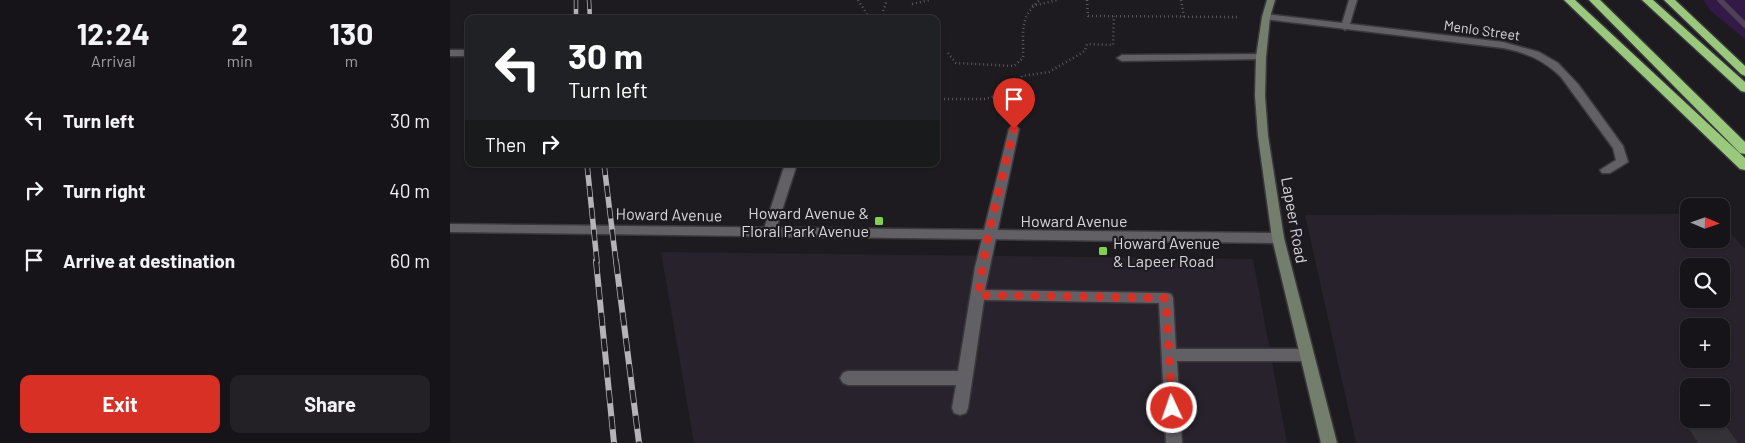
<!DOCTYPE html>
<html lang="en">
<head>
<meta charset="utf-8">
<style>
	:root { --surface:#161418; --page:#232125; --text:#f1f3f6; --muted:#9e9ea2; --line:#353337; --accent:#d93025 }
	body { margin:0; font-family:Barlow,sans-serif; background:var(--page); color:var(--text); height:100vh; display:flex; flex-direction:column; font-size:19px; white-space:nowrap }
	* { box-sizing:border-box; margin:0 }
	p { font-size:16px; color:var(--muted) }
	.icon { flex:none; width:28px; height:28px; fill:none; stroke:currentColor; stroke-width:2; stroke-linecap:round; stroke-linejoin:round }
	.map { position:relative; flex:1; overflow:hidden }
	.side { display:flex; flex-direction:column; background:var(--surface); width:450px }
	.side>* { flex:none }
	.banner { position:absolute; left:15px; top:15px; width:475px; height:152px; border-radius:10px; box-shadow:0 1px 4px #0004,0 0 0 1px var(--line); background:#202124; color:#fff; overflow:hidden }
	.needle { width:32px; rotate:92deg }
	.buttons { position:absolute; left:1230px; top:198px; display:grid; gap:10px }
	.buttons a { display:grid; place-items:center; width:50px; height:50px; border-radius:10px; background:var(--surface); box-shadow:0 1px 4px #0004,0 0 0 1px var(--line); font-size:25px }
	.pin { position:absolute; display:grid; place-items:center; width:42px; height:42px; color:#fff; margin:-51px -21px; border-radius:50% 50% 50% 0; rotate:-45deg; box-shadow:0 0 5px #0007 }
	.pin .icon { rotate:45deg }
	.me { position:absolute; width:55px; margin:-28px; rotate:357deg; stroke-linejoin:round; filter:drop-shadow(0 0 4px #0008) }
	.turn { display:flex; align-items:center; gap:18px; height:105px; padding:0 20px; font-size:22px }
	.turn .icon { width:65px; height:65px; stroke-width:2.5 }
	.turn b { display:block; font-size:35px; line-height:42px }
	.then { display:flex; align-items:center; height:48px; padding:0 20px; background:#0003; gap:10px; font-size:19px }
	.eta { display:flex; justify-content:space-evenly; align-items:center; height:85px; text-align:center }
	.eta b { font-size:30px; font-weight:700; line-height:35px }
	.button { display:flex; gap:10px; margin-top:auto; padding:10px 20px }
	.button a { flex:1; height:58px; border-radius:10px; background:var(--accent); color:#fff; font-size:20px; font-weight:700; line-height:58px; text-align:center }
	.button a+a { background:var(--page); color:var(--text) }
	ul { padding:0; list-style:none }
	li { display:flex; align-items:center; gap:15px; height:70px; padding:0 20px }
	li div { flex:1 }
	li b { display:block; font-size:19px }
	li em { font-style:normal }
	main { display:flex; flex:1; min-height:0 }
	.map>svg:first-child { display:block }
	.built { fill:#28222d; fill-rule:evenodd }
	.green { fill:#331945 }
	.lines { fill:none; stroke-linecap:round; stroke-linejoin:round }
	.stream { stroke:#4e4057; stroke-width:5.5 }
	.building { fill:#353237 }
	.service-casing { stroke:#3a383c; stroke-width:3 }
	.minor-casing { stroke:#3a383c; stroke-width:3 }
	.tertiary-casing { stroke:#3a383c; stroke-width:3 }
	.secondary-casing { stroke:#3a383c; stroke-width:3 }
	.motorway-casing { stroke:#3a383c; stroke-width:3 }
	.path { stroke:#5a585c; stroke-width:2.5; stroke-dasharray:1 3; stroke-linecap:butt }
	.service { fill:#625f65; fill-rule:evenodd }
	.minor { fill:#625f65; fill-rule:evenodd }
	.tertiary { fill:#625f65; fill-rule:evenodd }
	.secondary { fill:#737f6c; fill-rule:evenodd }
	.motorway { fill:#9ac97d; fill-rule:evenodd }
	.rail-far2-casing { stroke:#b6b3b8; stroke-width:4.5 }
	.rail-far1-casing { stroke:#b6b3b8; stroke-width:5.5 }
	.rail-casing { stroke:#b6b3b8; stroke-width:6 }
	.rail-far2 { stroke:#1e1b20; stroke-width:3; stroke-dasharray:9; stroke-linecap:butt }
	.rail-far1 { stroke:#1e1b20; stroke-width:4; stroke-dasharray:11; stroke-linecap:butt }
	.rail { stroke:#1e1b20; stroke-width:4.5; stroke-dasharray:13; stroke-linecap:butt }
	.route { stroke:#d93025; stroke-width:9; stroke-dasharray:0 16.2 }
	.poi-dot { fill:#84cf4d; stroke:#1e1b20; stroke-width:2 }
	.labels { text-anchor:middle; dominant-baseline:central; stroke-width:4.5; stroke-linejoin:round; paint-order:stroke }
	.far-street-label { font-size:14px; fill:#d9d7db; stroke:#1e1b20 }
	.poi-label { font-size:16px; fill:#d9d7db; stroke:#1e1b20; text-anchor:end }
	.street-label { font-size:16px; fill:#d9d7db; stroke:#1e1b20 }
</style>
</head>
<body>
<main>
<section class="side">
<div class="eta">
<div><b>12:24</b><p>Arrival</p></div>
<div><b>2</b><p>min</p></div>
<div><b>130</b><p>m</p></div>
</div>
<ul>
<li><svg class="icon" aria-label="left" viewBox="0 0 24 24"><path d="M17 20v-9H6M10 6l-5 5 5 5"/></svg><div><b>Turn left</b></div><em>30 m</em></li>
<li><svg class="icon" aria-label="right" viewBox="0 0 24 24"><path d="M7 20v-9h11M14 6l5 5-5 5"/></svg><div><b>Turn right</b></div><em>40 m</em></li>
<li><svg class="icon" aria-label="arrive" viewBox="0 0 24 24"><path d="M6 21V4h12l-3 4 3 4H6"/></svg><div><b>Arrive at destination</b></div><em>60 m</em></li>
</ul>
<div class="button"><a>Exit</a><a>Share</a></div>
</section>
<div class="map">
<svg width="1295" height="443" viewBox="0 0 1295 443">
	<rect width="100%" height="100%" fill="#1e1b20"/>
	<!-- built -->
	<g class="built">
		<path d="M 1239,214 L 1239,239 L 1271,239 L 1271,223 L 1295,249 L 1295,443 L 906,443 L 855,215 ZM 1239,266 L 1271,266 L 1271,299 L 1239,299 ZM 1239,326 L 1271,326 L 1271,359 L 1239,359 ZM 1239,386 L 1271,386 L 1271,419 L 1239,419 Z"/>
		<path d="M 211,252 L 803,259 L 837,443 L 244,443 Z"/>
	</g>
	<!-- green -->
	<path class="green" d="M 1253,0 L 1295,0 L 1295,39 L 1262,12 Z"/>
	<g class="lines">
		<!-- stream -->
		<path class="stream" d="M 1270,0 L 1295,25"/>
	</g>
	<!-- building -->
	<path class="building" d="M 1233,419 L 1271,419 L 1288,443 L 1248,443 Z"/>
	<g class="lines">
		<defs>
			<g id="service">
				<path d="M 899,0 L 907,0 L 899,27 L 895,30 L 891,27 Z"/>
				<path d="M 811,54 L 814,55 L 814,59 L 672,61 L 667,58 L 672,55 Z"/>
				<path d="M 564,126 L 569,129 L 535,290 L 716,293 L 721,294 L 723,298 L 726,349 L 857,349 L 862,351 L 864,355 L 862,359 L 857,361 L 727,361 L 732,443 L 716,443 L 709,303 L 534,300 L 518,408 L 516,413 L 510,415 L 504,413 L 502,408 L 506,385 L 398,385 L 393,383 L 390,378 L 393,373 L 398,371 L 508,371 L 525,267 L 559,129 Z"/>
			</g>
			<g id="minor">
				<path d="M 816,14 L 1053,42 L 1089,52 L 1108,63 L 1128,84 L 1173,146 L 1178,162 L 1160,173 L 1152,173 L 1150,170 L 1166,160 L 1163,148 L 1111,77 C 1094,60 1077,53 1053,48 L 813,19 L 812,17 Z"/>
				<rect x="0" y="50" width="19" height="6"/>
				<path d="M 335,164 L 347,164 L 325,232 L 323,235 L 315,235 L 313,232 Z"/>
			</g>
			<path id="tertiary" d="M 0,224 L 828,233 L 833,235 L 834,238 L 833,241 L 828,243 L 0,232 Z"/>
			<path id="secondary" d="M 817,0 L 825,0 L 820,17 L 816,57 L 815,96 L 818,136 L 834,238 L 887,443 L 871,443 L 822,238 L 808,136 L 805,96 L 806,57 L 812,17 Z"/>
			<g id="motorway">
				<path d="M 1114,0 L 1125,0 L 1295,158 L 1295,170 L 1290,169 Z"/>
				<path d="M 1139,0 L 1150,0 L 1295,142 L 1295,154 L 1290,153 Z"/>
				<path d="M 1192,0 L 1203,0 L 1295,82 L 1295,92 L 1291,91 Z"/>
				<path d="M 1214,0 L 1225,0 L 1295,66 L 1295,76 L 1291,74 Z"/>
			</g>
		</defs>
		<!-- service casing -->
		<use href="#service" class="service-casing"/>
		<!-- minor casing -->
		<use href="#minor" class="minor-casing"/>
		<!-- tertiary casing -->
		<use href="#tertiary" class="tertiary-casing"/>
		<!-- secondary casing -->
		<use href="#secondary" class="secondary-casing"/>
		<!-- motorway casing -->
		<use href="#motorway" class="motorway-casing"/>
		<!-- path -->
		<g class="path">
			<path d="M 408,0 L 417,14"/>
			<path d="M 637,0 L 638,16 L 790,17"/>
			<path d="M 731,0 L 734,17"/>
			<path d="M 462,4 L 480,0"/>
			<path d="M 582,6 L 608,0"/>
			<path d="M 433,11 L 437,0"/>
			<path d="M 498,53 L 506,63 L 564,66 L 573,58 C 574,33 568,18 590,0"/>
			<path d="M 486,99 L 535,99 L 568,89 L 572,76 L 599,72 L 635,51 L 637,44 L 663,45 L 664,16"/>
		</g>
		<!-- service -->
		<use href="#service" class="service"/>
		<!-- minor -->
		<use href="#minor" class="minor"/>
		<!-- tertiary -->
		<use href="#tertiary" class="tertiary"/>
		<!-- secondary -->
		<use href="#secondary" class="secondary"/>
		<!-- motorway -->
		<use href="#motorway" class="motorway"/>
		<defs>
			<g id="rail-far2">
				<path d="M 126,0 L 126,19"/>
				<path d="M 139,0 L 140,19"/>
			</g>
			<g id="rail-far1">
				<path d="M 137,164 L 147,262"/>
				<path d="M 154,164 L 166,262"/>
			</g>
			<g id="rail">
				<path d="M 146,261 L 164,443"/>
				<path d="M 166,261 L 189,443"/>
			</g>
		</defs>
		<!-- rail-far2 casing -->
		<use href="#rail-far2" class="rail-far2-casing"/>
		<!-- rail-far1 casing -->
		<use href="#rail-far1" class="rail-far1-casing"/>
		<!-- rail casing -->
		<use href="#rail" class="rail-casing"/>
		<!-- rail-far2 -->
		<use href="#rail-far2" class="rail-far2"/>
		<!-- rail-far1 -->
		<use href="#rail-far1" class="rail-far1"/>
		<!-- rail -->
		<use href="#rail" class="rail"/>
	</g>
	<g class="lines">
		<!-- route -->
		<path class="route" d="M 564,129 L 538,235 L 528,295 L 716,298 L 722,408"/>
	</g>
	<!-- markers -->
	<g class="poi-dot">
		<rect x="424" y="216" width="10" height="10" rx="2.5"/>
		<rect x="648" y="246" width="10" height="10" rx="2.5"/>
	</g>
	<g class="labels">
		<!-- far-street labels -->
		<g class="far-street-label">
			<text transform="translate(1032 30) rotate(8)">Menlo Street</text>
		</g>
		<!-- poi labels -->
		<g class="poi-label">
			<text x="419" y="212">Howard Avenue &amp;<tspan x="419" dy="18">Floral Park Avenue</tspan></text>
			<text x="663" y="242" text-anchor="start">Howard Avenue<tspan x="663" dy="18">&amp; Lapeer Road</tspan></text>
		</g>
		<!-- street labels -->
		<g class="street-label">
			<text transform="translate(219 214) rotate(1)">Howard Avenue</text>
			<text x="624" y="220">Howard Avenue</text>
			<text transform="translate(845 220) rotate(80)">Lapeer Road</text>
		</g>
	</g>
</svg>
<div class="buttons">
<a><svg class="needle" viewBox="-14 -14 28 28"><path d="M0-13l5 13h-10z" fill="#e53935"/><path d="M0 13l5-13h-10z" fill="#9e9ea2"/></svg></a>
<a><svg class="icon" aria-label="search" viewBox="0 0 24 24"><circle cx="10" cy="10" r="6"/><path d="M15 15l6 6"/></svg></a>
<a>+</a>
<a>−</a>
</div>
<div class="pin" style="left:564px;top:129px;background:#d93025"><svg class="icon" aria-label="arrive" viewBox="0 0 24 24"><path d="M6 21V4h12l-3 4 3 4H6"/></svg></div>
<svg class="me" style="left:722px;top:408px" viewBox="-20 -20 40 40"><circle r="17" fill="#d93025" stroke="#fff" stroke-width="3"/><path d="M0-11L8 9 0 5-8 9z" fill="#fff"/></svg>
<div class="banner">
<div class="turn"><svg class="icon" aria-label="left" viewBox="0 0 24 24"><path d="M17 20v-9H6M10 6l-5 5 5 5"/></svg><div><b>30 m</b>Turn left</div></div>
<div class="then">Then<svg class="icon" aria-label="right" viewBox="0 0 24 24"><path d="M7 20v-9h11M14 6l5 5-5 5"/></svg></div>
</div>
</div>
</main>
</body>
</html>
